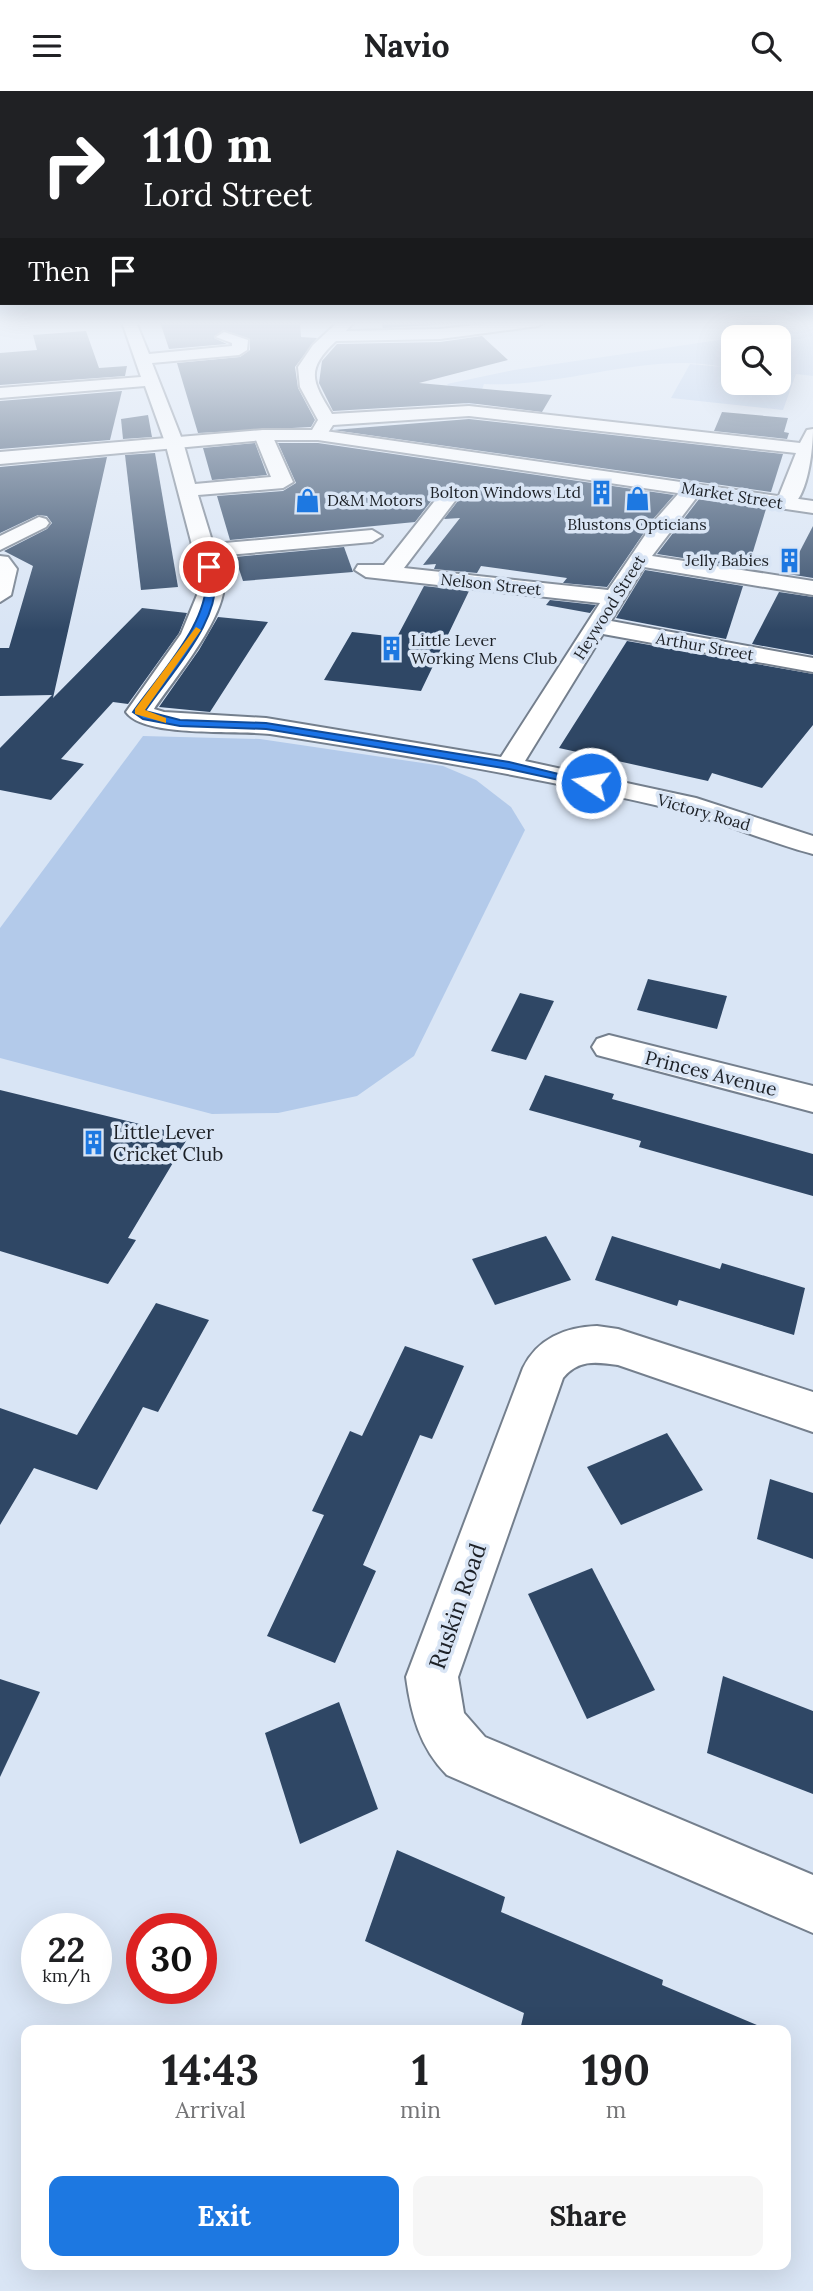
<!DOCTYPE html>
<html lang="en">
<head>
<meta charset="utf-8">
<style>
	:root { --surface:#fff; --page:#f6f6f6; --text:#202124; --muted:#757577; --accent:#1d78e1 }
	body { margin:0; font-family:Lora,serif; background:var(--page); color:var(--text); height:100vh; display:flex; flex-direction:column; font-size:26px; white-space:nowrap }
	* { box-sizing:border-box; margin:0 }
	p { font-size:23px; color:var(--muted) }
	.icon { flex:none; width:38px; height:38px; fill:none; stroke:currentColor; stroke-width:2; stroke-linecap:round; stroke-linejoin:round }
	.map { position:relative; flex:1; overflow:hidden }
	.panel { position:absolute; left:21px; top:1934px; width:770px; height:245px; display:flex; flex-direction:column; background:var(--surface); border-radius:14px; box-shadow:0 7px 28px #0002 }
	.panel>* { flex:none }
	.hud { position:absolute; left:0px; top:0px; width:814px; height:214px; box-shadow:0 7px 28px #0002; background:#202124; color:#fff; overflow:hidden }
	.tools { position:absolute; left:721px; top:234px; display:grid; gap:14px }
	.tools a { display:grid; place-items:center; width:70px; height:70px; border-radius:14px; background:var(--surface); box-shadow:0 7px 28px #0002; font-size:35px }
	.speed { position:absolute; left:21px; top:1822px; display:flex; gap:14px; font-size:35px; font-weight:700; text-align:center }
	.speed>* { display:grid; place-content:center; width:91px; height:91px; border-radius:50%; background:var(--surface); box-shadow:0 7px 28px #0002; line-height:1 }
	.speed small { font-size:18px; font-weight:400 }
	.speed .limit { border:10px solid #d22; background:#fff; color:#111 }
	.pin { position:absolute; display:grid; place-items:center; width:60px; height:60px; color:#fff; margin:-30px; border:4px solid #fff; border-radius:50%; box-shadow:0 2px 7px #0007 }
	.me { position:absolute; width:77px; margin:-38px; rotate:282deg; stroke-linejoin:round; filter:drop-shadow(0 0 5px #0008) }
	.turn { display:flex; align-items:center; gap:24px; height:147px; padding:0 28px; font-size:32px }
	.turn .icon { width:91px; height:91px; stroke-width:2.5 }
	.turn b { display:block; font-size:49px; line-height:60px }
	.then { display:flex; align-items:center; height:66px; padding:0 28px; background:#0003; gap:14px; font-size:26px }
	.eta { display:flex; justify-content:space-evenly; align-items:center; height:119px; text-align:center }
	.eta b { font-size:42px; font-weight:700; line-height:49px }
	.button { display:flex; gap:14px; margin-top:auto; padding:14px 28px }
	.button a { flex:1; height:80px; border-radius:14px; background:var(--accent); color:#fff; font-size:28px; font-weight:700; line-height:80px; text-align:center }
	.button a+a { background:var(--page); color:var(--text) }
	header { display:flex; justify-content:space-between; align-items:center; height:91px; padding:0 28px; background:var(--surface); font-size:32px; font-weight:700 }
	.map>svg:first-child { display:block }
	.green { fill:#b3caea }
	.building { fill:#2f4765 }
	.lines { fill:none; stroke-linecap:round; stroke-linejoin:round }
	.minor-casing { stroke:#747f8d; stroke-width:4 }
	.primary-casing { stroke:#747f8d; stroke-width:4 }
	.minor { fill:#fff; fill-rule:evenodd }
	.primary { fill:#fff; fill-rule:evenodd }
	.route { fill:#1a73e8; stroke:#114b97; stroke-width:2 }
	.slow { fill:#f59e0b }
	.labels { text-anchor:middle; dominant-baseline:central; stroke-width:7; stroke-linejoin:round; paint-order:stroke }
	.far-poi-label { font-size:16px; fill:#1c2026; stroke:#d9e5f5; text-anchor:end }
	.far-street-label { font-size:16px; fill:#1c2026; stroke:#d9e5f5 }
	.street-label { font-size:19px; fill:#1c2026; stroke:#d9e5f5 }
	.poi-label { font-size:19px; fill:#1c2026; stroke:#d9e5f5; text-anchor:start }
	.near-street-label { font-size:23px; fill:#1c2026; stroke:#d9e5f5 }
</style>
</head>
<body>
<header><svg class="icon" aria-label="menu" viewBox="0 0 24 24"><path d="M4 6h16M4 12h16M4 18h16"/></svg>Navio<svg class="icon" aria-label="search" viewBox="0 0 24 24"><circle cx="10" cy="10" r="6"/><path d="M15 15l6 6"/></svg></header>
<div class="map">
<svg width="813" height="2200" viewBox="0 0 813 2200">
	<rect width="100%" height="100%" fill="#d9e5f5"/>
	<!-- green -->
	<g class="green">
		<path d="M 813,238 L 813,285 L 796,283 L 783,319 L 671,307 L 690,273 L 723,276 C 649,260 563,297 484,293 L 475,317 L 459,310 L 447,293 L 514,279 L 733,247 L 733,292 L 779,292 L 779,247 L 736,247 Z"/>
		<path d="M 143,645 L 260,648 L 443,675 L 476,689 L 511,716 L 525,739 L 414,965 L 357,1005 L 278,1022 L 212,1023 L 0,967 L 0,837 Z"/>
	</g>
	<!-- building -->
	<g class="building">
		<path d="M 160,231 L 300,231 L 301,246 L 317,247 L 295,276 L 298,297 L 315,329 L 311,336 L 198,342 L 177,272 L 240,266 L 250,259 L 250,248 L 223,239 L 214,247 L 227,253 L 169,258 Z"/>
		<path d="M 381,231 L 467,231 L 468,232 L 383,237 Z"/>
		<path d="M 86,240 L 99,277 L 127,275 L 125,285 L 0,294 L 0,262 L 37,259 L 33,244 Z"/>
		<path d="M 482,245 L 508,269 L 419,292 L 552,304 L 542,321 L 469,312 L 333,320 L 319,292 L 322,270 L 337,253 L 440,251 Z"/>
		<path d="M 122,300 L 110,349 L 0,358 L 0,310 Z"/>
		<path d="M 722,321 L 788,327 L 784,341 L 789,342 L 787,348 L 714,340 Z"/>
		<path d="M 148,324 L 152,346 L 123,348 L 121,328 Z"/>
		<path d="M 469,328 L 783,363 L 771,401 L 333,339 Z"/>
		<path d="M 255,352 L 267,384 L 212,389 L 203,357 Z"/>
		<path d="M 278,352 L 318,352 L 674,404 L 654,427 L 607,496 L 563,492 L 567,487 L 481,475 L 477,482 L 434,478 L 436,473 L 423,474 L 460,427 L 444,428 L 461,406 L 447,397 L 439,400 L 415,431 L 230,449 L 217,405 L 283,400 L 296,392 Z"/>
		<path d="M 155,362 L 178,496 L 141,499 L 125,364 Z"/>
		<path d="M 107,366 L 53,607 L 142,517 L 187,522 L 179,542 L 128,613 L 113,611 L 61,668 L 84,673 L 51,709 L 0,699 L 0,657 L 52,604 L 0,605 L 0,557 L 9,557 L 33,475 L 4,460 L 47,438 L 52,432 L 47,425 L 38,424 L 0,442 L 0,376 Z"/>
		<path d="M 699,408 L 766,418 L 748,477 L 657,463 Z"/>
		<path d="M 813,435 L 813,487 L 788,483 Z"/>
		<path d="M 344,456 L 353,481 L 243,490 L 235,466 Z"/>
		<path d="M 645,479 L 743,495 L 726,548 L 616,527 Z"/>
		<path d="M 424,495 L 469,500 L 421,600 L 324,589 L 352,541 L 397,546 Z"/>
		<path d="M 779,501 L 813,506 L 813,564 L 752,553 Z"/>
		<path d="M 550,509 L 596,514 L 590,522 L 546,514 Z"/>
		<path d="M 218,526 L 268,531 L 210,621 L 159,616 L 199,559 Z"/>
		<path d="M 627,550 L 813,583 L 813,634 L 762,697 L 712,682 L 708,690 L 559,657 Z"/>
		<path d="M 648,888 L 727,905 L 717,938 L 637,919 Z"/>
		<path d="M 520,902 L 554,910 L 526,969 L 491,960 Z"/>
		<path d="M 545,984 L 614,1003 L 612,1008 L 813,1063 L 813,1105 L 639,1056 L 641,1050 L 529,1019 Z"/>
		<path d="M 0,999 L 189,1045 L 128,1147 L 136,1149 L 108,1193 L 0,1160 Z"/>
		<path d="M 546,1145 L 571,1189 L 495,1214 L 472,1168 Z"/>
		<path d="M 612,1145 L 720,1178 L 722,1172 L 805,1197 L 794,1244 L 679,1209 L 677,1215 L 595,1189 Z"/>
		<path d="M 156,1212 L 209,1229 L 158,1321 L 143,1316 L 97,1399 L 34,1377 L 0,1434 L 0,1317 L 77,1344 Z"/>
		<path d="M 405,1255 L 464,1275 L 432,1348 L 420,1344 L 363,1474 L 376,1480 L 335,1572 L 267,1545 L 324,1424 L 312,1420 L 350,1340 L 362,1345 Z"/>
		<path d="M 667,1342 L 703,1399 L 621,1434 L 587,1376 Z"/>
		<path d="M 770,1388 L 813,1402 L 813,1468 L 757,1448 Z"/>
		<path d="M 592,1477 L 655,1599 L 587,1628 L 528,1503 Z"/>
		<path d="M 723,1585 L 813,1620 L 813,1703 L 707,1662 Z"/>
		<path d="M 0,1588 L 40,1601 L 0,1686 Z"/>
		<path d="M 339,1611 L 378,1718 L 300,1753 L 265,1642 Z"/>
		<path d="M 397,1759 L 505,1806 L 501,1821 L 663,1889 L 662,1894 L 769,1939 L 520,1939 L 524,1922 L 365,1850 Z"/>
	</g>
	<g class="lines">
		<defs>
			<g id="minor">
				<path d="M 122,231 L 136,231 L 149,263 L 232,255 L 232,252 L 216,246 L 224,241 L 248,249 L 247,259 L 239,264 L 152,272 L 183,351 L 195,393 L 271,386 L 254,344 L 263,339 L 272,344 L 293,391 L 283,397 L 198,404 L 213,453 L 372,439 L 382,445 L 372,451 L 216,465 C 219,473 224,484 224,492 C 225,528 174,588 154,618 L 164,621 L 266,627 L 501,666 L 600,512 L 366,486 L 355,479 L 358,474 L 384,474 L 441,402 L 448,400 L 458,406 L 404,477 L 608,499 L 656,428 L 686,394 L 693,392 L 703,398 L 652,465 L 813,490 L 813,504 L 644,476 L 611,530 L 813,567 L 813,581 L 603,543 L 525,670 L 696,707 L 813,745 L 813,763 C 767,751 723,731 677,719 C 543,687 406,664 270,643 C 239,639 144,647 126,621 L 181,543 L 202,492 L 165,351 L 145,295 L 0,307 L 0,297 L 141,286 Z"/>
				<path d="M 338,231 L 354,231 L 346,240 L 440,238 L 501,231 L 545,231 L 538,235 L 440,248 L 336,250 C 305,279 312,290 332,323 L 469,315 L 800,352 L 807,339 L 813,338 C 813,357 808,413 786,418 L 776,412 L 796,362 L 469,325 L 333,334 L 324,348 L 312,348 L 309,344 L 318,329 L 300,296 L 298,276 L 313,254 Z"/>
				<path d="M 39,426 L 46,428 L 49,432 L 46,436 L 0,459 L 0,445 Z"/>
				<path d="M 0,465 L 8,466 L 17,478 L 11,504 L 0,511 Z"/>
				<path d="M 609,944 L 813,995 L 813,1021 L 597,964 L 592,956 L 597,948 Z"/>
				<path d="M 597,1235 L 618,1238 L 813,1301 L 813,1341 L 618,1274 C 596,1271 579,1268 563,1287 L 458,1586 L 464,1622 L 485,1646 L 813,1784 L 813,1842 L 447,1684 C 420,1657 411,1623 406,1586 L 523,1277 C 537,1248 565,1236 597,1235 Z"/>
			</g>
			<path id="primary" d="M 263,339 L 318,339 L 813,410 L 813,422 L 318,349 L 263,349 L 0,373 L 0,361 Z"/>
		</defs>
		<!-- minor casing -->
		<use href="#minor" class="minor-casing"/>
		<!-- primary casing -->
		<use href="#primary" class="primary-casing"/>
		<!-- minor -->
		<use href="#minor" class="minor"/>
		<!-- primary -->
		<use href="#primary" class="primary"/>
	</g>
	<!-- sky -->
	<linearGradient id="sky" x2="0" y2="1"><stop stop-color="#85b1df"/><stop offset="0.43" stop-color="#eef3fa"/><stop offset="1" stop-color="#eef3fa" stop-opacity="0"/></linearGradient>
	<rect width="813" height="539" fill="url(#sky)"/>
	<!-- route -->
	<path class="route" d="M 209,473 L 214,476 C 226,526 172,580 145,620 L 180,629 L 266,632 L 509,671 L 596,692 L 591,696 L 509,678 L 266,638 L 180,635 L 143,628 L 133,621 C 161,581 216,526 205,476 Z"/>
	<!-- slow -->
	<path class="slow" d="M 196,536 L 201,539 L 145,619 L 166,627 L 166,632 L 135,623 L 135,618 Z"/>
	<!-- icons -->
	<defs>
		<symbol id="building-bare" viewBox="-9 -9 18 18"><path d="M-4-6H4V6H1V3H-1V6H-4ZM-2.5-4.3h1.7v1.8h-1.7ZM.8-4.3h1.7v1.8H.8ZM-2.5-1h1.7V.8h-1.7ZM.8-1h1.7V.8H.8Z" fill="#1d78e1" stroke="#d9e5f5" stroke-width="2.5" paint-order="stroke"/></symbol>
		<symbol id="shop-bare" viewBox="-9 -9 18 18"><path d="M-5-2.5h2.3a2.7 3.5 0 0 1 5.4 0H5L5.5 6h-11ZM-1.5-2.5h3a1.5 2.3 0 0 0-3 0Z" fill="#1d78e1" stroke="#d9e5f5" stroke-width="2.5" paint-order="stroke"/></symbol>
	</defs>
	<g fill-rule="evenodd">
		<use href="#building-bare" x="584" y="384" width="35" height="35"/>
		<use href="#shop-bare" x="620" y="390" width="35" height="35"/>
		<use href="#shop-bare" x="290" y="392" width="35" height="35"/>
		<use href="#building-bare" x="772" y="452" width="35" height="35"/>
		<use href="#building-bare" x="374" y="540" width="35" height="35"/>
		<use href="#building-bare" x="76" y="1034" width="35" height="35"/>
	</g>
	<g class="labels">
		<!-- far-poi labels -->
		<g class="far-poi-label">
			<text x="581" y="401">Bolton Windows Ltd</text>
			<text x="327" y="409" text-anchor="start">D&amp;M Motors</text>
			<text x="637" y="433" text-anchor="middle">Blustons Opticians</text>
			<text x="769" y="469">Jelly Babies</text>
			<text x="411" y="549" text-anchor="start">Little Lever<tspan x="411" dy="18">Working Mens Club</tspan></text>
		</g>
		<!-- far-street labels -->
		<g class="far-street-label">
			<text transform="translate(732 404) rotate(9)">Market Street</text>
			<text transform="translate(491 493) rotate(6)">Nelson Street</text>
			<text transform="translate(609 516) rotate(-58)">Heywood Street</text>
			<text transform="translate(705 555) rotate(10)">Arthur Street</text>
			<text transform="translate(704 721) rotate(16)">Victory Road</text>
		</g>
		<!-- street labels -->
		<g class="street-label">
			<text transform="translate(711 982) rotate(14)">Princes Avenue</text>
		</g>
		<!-- poi labels -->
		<g class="poi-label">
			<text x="113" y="1041">Little Lever<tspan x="113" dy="22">Cricket Club</tspan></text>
		</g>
		<!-- near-street labels -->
		<g class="near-street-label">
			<text transform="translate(457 1515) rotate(-71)">Ruskin Road</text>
		</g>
	</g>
</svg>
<div class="tools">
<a><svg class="icon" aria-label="search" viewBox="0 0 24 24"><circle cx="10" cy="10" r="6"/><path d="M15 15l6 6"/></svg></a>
</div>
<div class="speed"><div>22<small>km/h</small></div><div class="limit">30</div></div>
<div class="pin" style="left:209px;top:476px;background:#d93025"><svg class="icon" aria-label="arrive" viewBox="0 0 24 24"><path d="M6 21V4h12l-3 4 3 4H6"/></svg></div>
<svg class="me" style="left:591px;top:692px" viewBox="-20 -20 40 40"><circle r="17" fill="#1a73e8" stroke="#fff" stroke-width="3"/><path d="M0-11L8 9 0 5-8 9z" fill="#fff"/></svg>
<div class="hud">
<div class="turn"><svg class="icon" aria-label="right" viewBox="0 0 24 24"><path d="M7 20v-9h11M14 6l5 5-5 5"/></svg><div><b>110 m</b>Lord Street</div></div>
<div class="then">Then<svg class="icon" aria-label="arrive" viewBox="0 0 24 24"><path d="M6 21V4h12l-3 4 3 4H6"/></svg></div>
</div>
<section class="panel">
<div class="eta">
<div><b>14:43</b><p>Arrival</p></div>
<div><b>1</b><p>min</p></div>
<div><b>190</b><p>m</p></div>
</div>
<div class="button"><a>Exit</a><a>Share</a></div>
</section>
</div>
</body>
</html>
